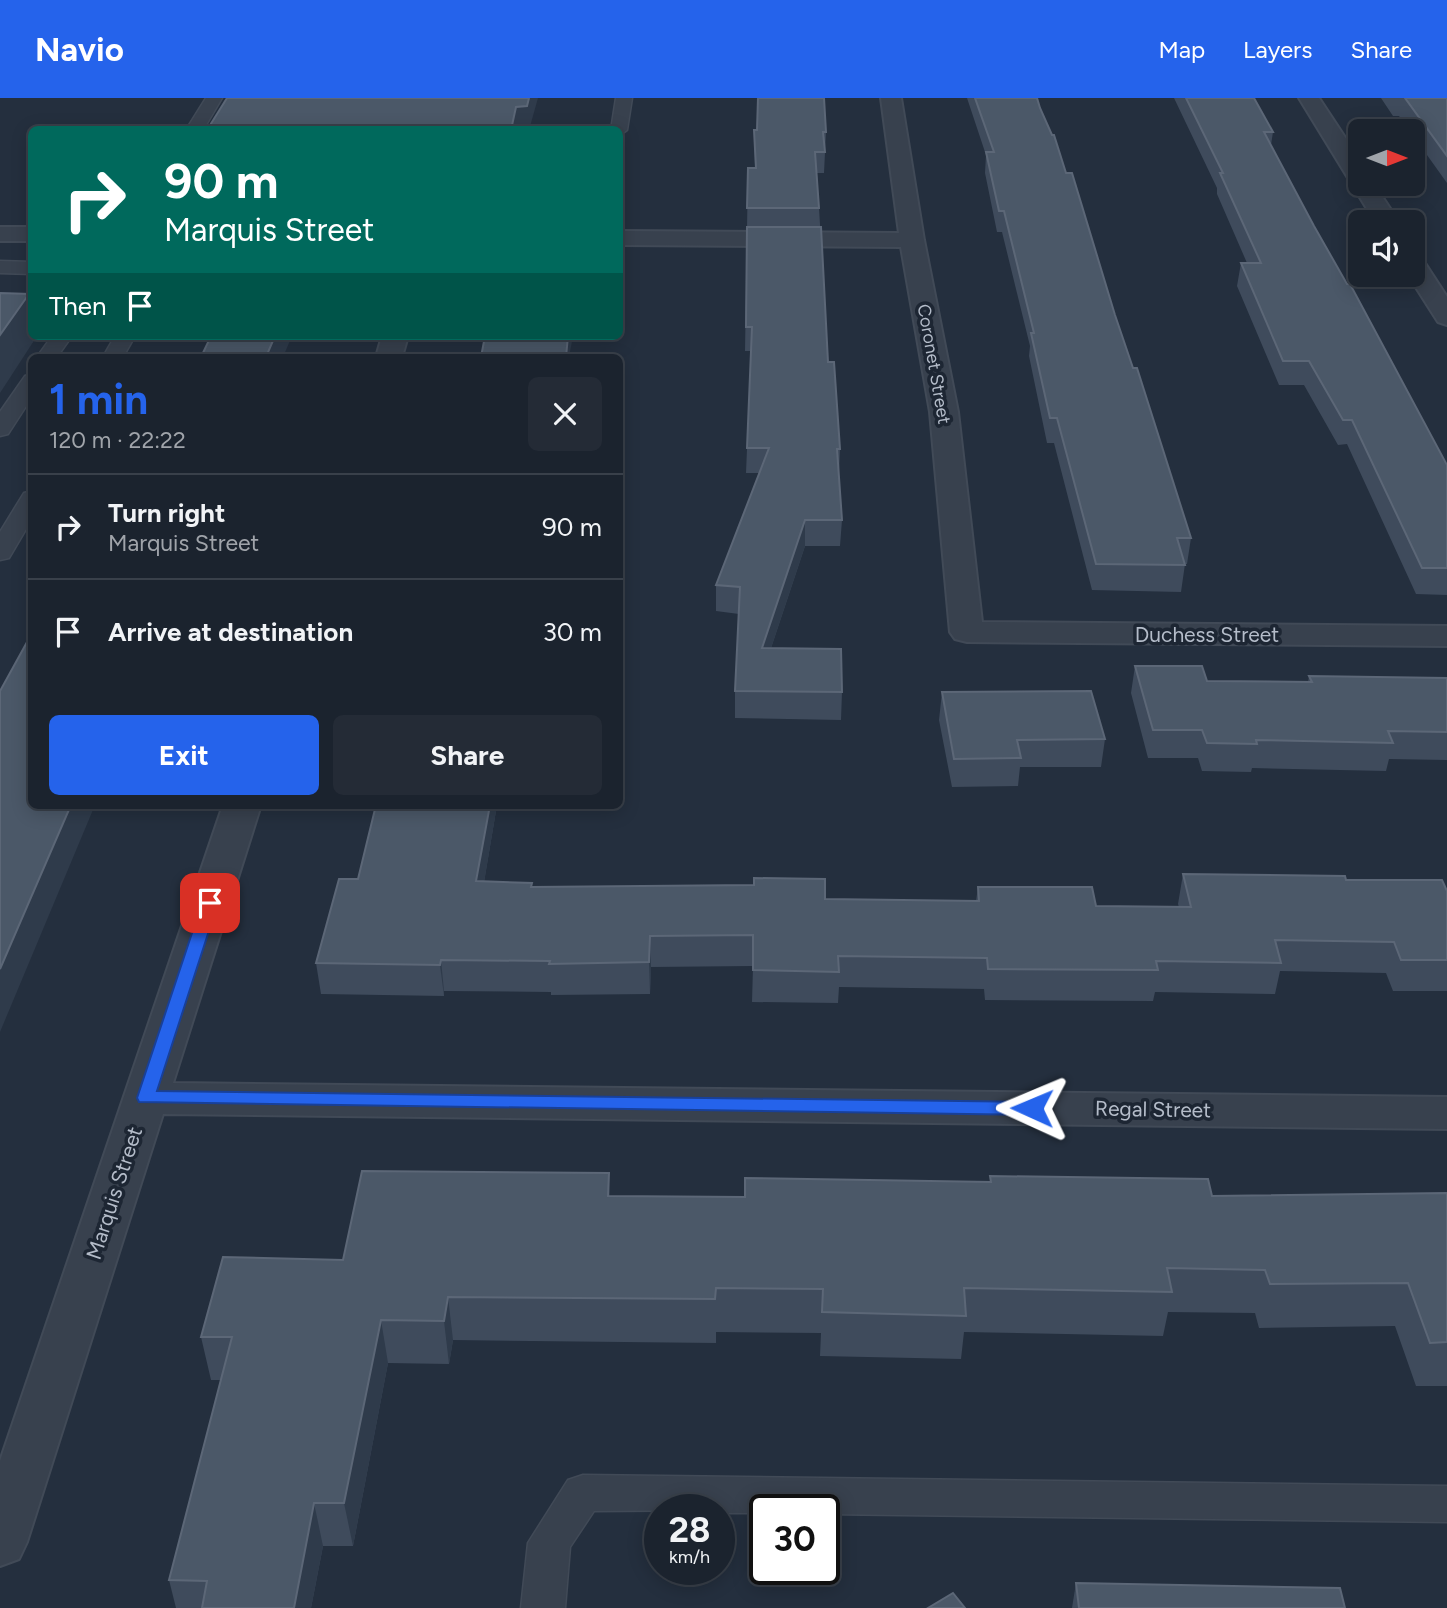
<!DOCTYPE html>
<html lang="en">
<head>
<meta charset="utf-8">
<style>
	:root { --surface:#1b232e; --page:#242b36; --text:#f1f3f6; --muted:#a0a4aa; --line:#39404a; --accent:#2563eb }
	body { margin:0; font-family:Figtree,sans-serif; background:var(--page); color:var(--text); height:100vh; display:flex; flex-direction:column; font-size:26px; white-space:nowrap }
	* { box-sizing:border-box; margin:0 }
	p { font-size:23px; color:var(--muted) }
	.icon { flex:none; width:38px; height:38px; fill:none; stroke:currentColor; stroke-width:2; stroke-linecap:round; stroke-linejoin:round }
	.map { position:relative; flex:1; overflow:hidden }
	.sheet { position:absolute; left:28px; top:256px; width:595px; height:455px; display:flex; flex-direction:column; background:var(--surface); border-radius:10px; box-shadow:0 4px 18px #0003,0 0 0 2px var(--line) }
	.sheet>* { flex:none }
	.top-card { position:absolute; left:28px; top:28px; width:595px; height:214px; border-radius:10px; box-shadow:0 4px 18px #0003,0 0 0 2px var(--line); background:#00695c; color:#fff; overflow:hidden }
	.needle { width:46px; rotate:90deg }
	.tools { position:absolute; left:1348px; top:21px; display:grid; gap:14px }
	.tools a { display:grid; place-items:center; width:77px; height:77px; border-radius:10px; background:var(--surface); box-shadow:0 4px 18px #0003,0 0 0 2px var(--line); font-size:35px }
	.speed { position:absolute; left:644px; top:1396px; display:flex; gap:14px; font-size:35px; font-weight:700; text-align:center }
	.speed>* { display:grid; place-content:center; width:91px; height:91px; border-radius:50%; background:var(--surface); box-shadow:0 4px 18px #0003,0 0 0 2px var(--line); line-height:1 }
	.speed small { font-size:18px; font-weight:400 }
	.speed .limit { border:4px solid #111; border-radius:10px; background:#fff; color:#111 }
	.pin { position:absolute; display:grid; place-items:center; width:60px; height:60px; color:#fff; margin:-30px; border-radius:14px; box-shadow:0 4px 10px #0006 }
	.me { position:absolute; width:77px; margin:-38px; rotate:271deg; stroke-linejoin:round; filter:drop-shadow(0 0 5px #0008) }
	.turn { display:flex; align-items:center; gap:24px; height:147px; padding:0 21px; font-size:32px }
	.turn .icon { width:91px; height:91px; stroke-width:2.5 }
	.turn b { display:block; font-size:49px; line-height:60px }
	.then { display:flex; align-items:center; height:66px; padding:0 21px; background:#0003; gap:14px; font-size:26px }
	.round { display:grid; place-items:center; flex:none; width:74px; height:74px; border-radius:10px; background:var(--page) }
	.overview { display:flex; align-items:center; justify-content:space-between; height:119px; padding:0 21px }
	h1 { font-size:42px; font-weight:700; line-height:52px; color:var(--accent) }
	.cta { display:flex; gap:14px; margin-top:auto; padding:14px 21px }
	.cta a { flex:1; height:80px; border-radius:10px; background:var(--accent); color:#fff; font-size:28px; font-weight:700; line-height:80px; text-align:center }
	.cta a+a { background:var(--page); color:var(--text) }
	ul { padding:0; list-style:none }
	li { display:flex; align-items:center; gap:21px; height:105px; padding:0 21px; border-top:2px solid var(--line) }
	li div { flex:1 }
	li b { display:block; font-size:26px }
	li em { font-style:normal }
	header { display:flex; align-items:center; gap:42px; box-sizing:border-box; height:98px; padding:0 35px; background:var(--accent); color:#fff }
	header strong { font-size:33px }
	nav { display:flex; gap:38px; margin-inline-start:auto; font-size:24px }
	.map>svg:first-child { display:block }
	.lines { fill:none; stroke-linecap:round; stroke-linejoin:round }
	.lane-casing { stroke:#414a57; stroke-width:3 }
	.street-casing { stroke:#414a57; stroke-width:4 }
	.lane { fill:#38414e; fill-rule:evenodd }
	.street { fill:#38414e; fill-rule:evenodd }
	.wall { fill:#3f4b5c }
	.shaded-wall { fill:#2f3b4b }
	.building { fill:#4b5868; stroke:#5c6777; stroke-width:2 }
	.route { fill:#2563eb; stroke:#184099; stroke-width:2 }
	.labels { text-anchor:middle; dominant-baseline:central; stroke-width:7; stroke-linejoin:round; paint-order:stroke }
	.far-street-label { font-size:18px; fill:#b4bcc9; stroke:#1d2633 }
	.street-label { font-size:21px; fill:#b4bcc9; stroke:#1d2633 }
</style>
</head>
<body>
<header>
<strong>Navio</strong>
<nav><a>Map</a><a>Layers</a><a>Share</a></nav>
</header>
<div class="map">
<svg width="1447" height="1510" viewBox="0 0 1447 1510">
	<rect width="100%" height="100%" fill="#242f3e"/>
	<g class="lines">
		<defs>
			<g id="lane">
				<path d="M 206,0 L 222,0 L 203,32 L 186,32 Z"/>
				<path d="M 616,0 L 632,0 L 627,32 L 620,37 L 620,32 L 611,32 Z"/>
				<path d="M 0,163 L 32,164 L 32,176 L 0,175 Z"/>
				<path d="M 52,238 L 72,238 L 57,259 L 37,259 Z"/>
				<path d="M 115,238 L 135,238 L 123,259 L 103,259 Z"/>
				<path d="M 32,276 L 32,299 L 8,336 L 0,338 L 0,314 L 25,278 Z"/>
				<path d="M 32,393 L 32,421 L 9,460 L 0,462 L 0,434 L 24,395 Z"/>
				<path d="M 583,1377 L 1447,1388 L 1447,1424 L 824,1416 L 824,1412 L 765,1412 L 765,1415 L 719,1415 L 719,1412 L 594,1413 L 570,1449 L 565,1510 L 521,1510 L 528,1445 L 568,1382 Z"/>
			</g>
			<g id="street">
				<path d="M 881,0 L 901,0 L 924,142 L 958,314 L 982,524 L 1447,528 L 1447,548 L 967,544 L 955,541 L 950,534 L 930,314 L 901,149 L 620,147 L 620,133 L 899,135 Z"/>
				<path d="M 1299,0 L 1319,0 L 1360,62 L 1360,86 L 1374,86 L 1399,124 L 1375,124 Z"/>
				<rect x="0" y="129" width="32" height="14"/>
				<path d="M 1412,157 L 1421,159 L 1447,199 L 1447,227 L 1438,224 L 1408,177 L 1412,177 Z"/>
				<path d="M 382,238 L 408,238 L 402,259 L 376,259 Z"/>
				<path d="M 223,707 L 261,707 L 173,985 L 1447,999 L 1447,1031 L 163,1016 L 27,1444 L 19,1461 L 0,1468 L 0,1363 Z"/>
			</g>
		</defs>
		<!-- lane casing -->
		<use href="#lane" class="lane-casing"/>
		<!-- street casing -->
		<use href="#street" class="street-casing"/>
		<!-- lane -->
		<use href="#lane" class="lane"/>
		<!-- street -->
		<use href="#street" class="street"/>
	</g>
	<!-- wall -->
	<g class="wall">
		<path d="M 967,0 L 1037,0 L 1040,10 L 1066,75 L 1191,440 L 1187,466 L 1185,466 L 1181,494 L 1092,492 L 1054,345 L 1047,345 L 1029,258 L 1030,248 L 1002,134 L 997,134 L 985,75 L 986,57 Z"/>
		<path d="M 1174,0 L 1254,0 L 1273,34 L 1271,47 L 1314,128 L 1447,367 L 1447,497 L 1416,496 L 1347,346 L 1338,347 L 1304,287 L 1279,287 L 1237,188 L 1241,165 L 1247,165 L 1217,96 L 1217,90 Z"/>
		<path d="M 1381,0 L 1447,0 L 1447,85 L 1412,36 L 1412,33 L 1410,33 L 1399,18 L 1393,18 Z"/>
		<path d="M 754,32 L 826,34 L 824,75 L 817,75 L 828,264 L 840,351 L 839,376 L 842,422 L 840,448 L 805,448 L 771,550 L 842,594 L 841,622 L 735,620 L 735,593 L 739,516 L 716,513 L 716,487 L 759,375 L 746,375 L 751,253 L 745,253 L 748,70 L 755,70 Z"/>
		<path d="M 1135,568 L 1207,583 L 1308,584 L 1309,578 L 1447,580 L 1447,662 L 1389,661 L 1386,673 L 1252,670 L 1251,674 L 1202,673 L 1198,660 L 1148,660 L 1131,595 Z"/>
		<path d="M 942,594 L 1105,641 L 1101,669 L 1020,669 L 1018,688 L 952,689 L 939,622 Z"/>
		<path d="M 376,707 L 497,707 L 484,784 L 532,789 L 825,801 L 976,803 L 978,789 L 1096,808 L 1179,809 L 1178,806 L 1183,776 L 1346,782 L 1447,793 L 1447,893 L 1393,893 L 1386,875 L 1280,873 L 1275,896 L 1155,894 L 1153,903 L 985,902 L 984,891 L 839,889 L 838,905 L 752,904 L 753,868 L 651,869 L 650,896 L 551,897 L 551,894 L 444,893 L 444,898 L 321,896 L 316,865 L 358,781 Z"/>
		<path d="M 990,1078 L 1212,1098 L 1447,1095 L 1447,1288 L 1416,1288 L 1395,1228 L 1259,1230 L 1255,1215 L 1168,1214 L 1163,1238 L 964,1234 L 961,1261 L 820,1258 L 821,1235 L 716,1234 L 716,1245 L 453,1242 L 449,1266 L 388,1265 L 353,1448 L 323,1448 L 311,1510 L 176,1510 L 169,1482 L 221,1282 L 211,1282 L 201,1239 L 343,1162 L 610,1098 L 745,1099 L 990,1084 Z"/>
		<path d="M 1076,1485 L 1345,1510 L 1072,1510 Z"/>
	</g>
	<!-- shaded-wall -->
	<g class="shaded-wall">
		<path d="M 529,0 L 538,0 L 529,32 L 511,32 L 516,9 Z"/>
		<path d="M 29,196 L 32,209 L 32,238 L 37,238 L 0,295 L 0,237 Z"/>
		<path d="M 275,238 L 292,238 L 283,259 L 266,259 Z"/>
		<path d="M 568,238 L 573,238 L 569,259 L 566,259 Z"/>
		<path d="M 805,422 L 805,448 L 762,577 L 762,550 Z"/>
		<path d="M 71,707 L 95,707 L 0,934 L 0,871 Z"/>
		<path d="M 490,707 L 497,707 L 479,814 L 476,783 Z"/>
		<path d="M 650,838 L 651,869 L 650,896 L 649,864 Z"/>
		<path d="M 441,862 L 444,893 L 444,898 L 440,867 Z"/>
		<path d="M 609,1075 L 611,1118 L 608,1098 Z"/>
		<path d="M 448,1199 L 453,1242 L 449,1266 L 444,1223 Z"/>
		<path d="M 381,1222 L 388,1265 L 353,1448 L 344,1405 Z"/>
		<path d="M 314,1405 L 323,1448 L 311,1510 L 294,1510 Z"/>
	</g>
	<!-- building -->
	<g class="building">
		<path d="M 227,0 L 529,0 L 527,8 L 516,9 L 511,32 L 207,32 Z"/>
		<path d="M 758,0 L 824,0 L 826,34 L 823,34 L 825,54 L 815,54 L 819,110 L 747,110 L 748,70 L 756,70 L 754,32 L 757,32 Z"/>
		<path d="M 975,0 L 1037,0 L 1040,10 L 1052,37 L 1054,37 L 1066,75 L 1072,75 L 1115,217 L 1133,270 L 1137,270 L 1191,440 L 1177,440 L 1185,467 L 1096,466 L 1057,320 L 1050,320 L 1031,235 L 1034,235 L 1004,113 L 999,113 L 986,54 L 994,54 Z"/>
		<path d="M 1186,0 L 1254,0 L 1273,34 L 1264,34 L 1314,128 L 1347,186 L 1350,186 L 1447,367 L 1447,470 L 1422,470 L 1352,322 L 1343,322 L 1309,263 L 1283,263 L 1241,165 L 1261,165 L 1220,75 L 1223,75 Z"/>
		<path d="M 1405,0 L 1447,0 L 1447,58 Z"/>
		<path d="M 747,129 L 821,129 L 828,264 L 834,264 L 840,351 L 837,351 L 842,422 L 805,422 L 762,550 L 841,551 L 842,594 L 735,593 L 740,489 L 716,487 L 769,350 L 747,350 L 752,229 L 746,229 Z"/>
		<path d="M 0,195 L 29,196 L 0,237 Z"/>
		<path d="M 211,238 L 275,238 L 266,259 L 157,259 L 158,257 L 202,257 Z"/>
		<path d="M 485,238 L 568,238 L 566,259 L 481,259 Z"/>
		<path d="M 32,535 L 32,707 L 71,707 L 0,871 L 0,593 Z"/>
		<path d="M 1135,568 L 1202,568 L 1207,583 L 1312,584 L 1309,578 L 1447,580 L 1447,634 L 1388,633 L 1393,645 L 1256,642 L 1257,646 L 1207,645 L 1202,632 L 1153,632 Z"/>
		<path d="M 1091,593 L 1105,641 L 1017,642 L 1021,660 L 954,661 L 942,594 Z"/>
		<path d="M 376,707 L 490,707 L 476,783 L 532,785 L 531,789 L 754,787 L 754,780 L 825,781 L 825,801 L 979,803 L 978,789 L 1092,789 L 1096,808 L 1191,809 L 1183,776 L 1345,778 L 1346,782 L 1442,782 L 1447,793 L 1447,862 L 1401,862 L 1394,844 L 1275,842 L 1281,865 L 1156,863 L 1158,872 L 988,871 L 987,860 L 838,858 L 839,874 L 753,872 L 753,837 L 650,838 L 649,864 L 549,866 L 550,863 L 441,862 L 440,867 L 316,865 L 339,781 L 358,781 Z"/>
		<path d="M 362,1073 L 609,1075 L 608,1098 L 745,1099 L 745,1080 L 991,1084 L 990,1078 L 1208,1081 L 1212,1098 L 1447,1095 L 1447,1244 L 1430,1245 L 1408,1185 L 1270,1186 L 1265,1172 L 1167,1170 L 1172,1194 L 964,1190 L 966,1218 L 822,1214 L 823,1191 L 716,1190 L 715,1201 L 448,1199 L 444,1223 L 381,1222 L 344,1405 L 314,1405 L 294,1510 L 202,1510 L 207,1483 L 169,1482 L 232,1239 L 201,1239 L 223,1159 L 343,1162 Z"/>
		<path d="M 1076,1485 L 1340,1490 L 1345,1510 L 1079,1510 Z"/>
		<path d="M 953,1495 L 965,1510 L 928,1510 Z"/>
	</g>
	<!-- route -->
	<path class="route" d="M 210,799 L 218,805 L 157,993 L 1032,1004 L 1038,1005 L 1041,1010 L 1038,1015 L 1032,1017 L 139,1004 L 137,1000 L 202,805 Z"/>
	<g class="labels">
		<!-- far-street labels -->
		<g class="far-street-label">
			<text transform="translate(934 266) rotate(80)">Coronet Street</text>
		</g>
		<!-- street labels -->
		<g class="street-label">
			<text x="1207" y="536">Duchess Street</text>
			<text transform="translate(1153 1011) rotate(1)">Regal Street</text>
			<text transform="translate(114 1095) rotate(-72)">Marquis Street</text>
		</g>
	</g>
</svg>
<div class="tools">
<a><svg class="needle" viewBox="-14 -14 28 28"><path d="M0-13l5 13h-10z" fill="#e53935"/><path d="M0 13l5-13h-10z" fill="#a0a4aa"/></svg></a>
<a><svg class="icon" aria-label="sound" viewBox="0 0 24 24"><path d="M4 9h4l5-4v14l-5-4H4zM17 9q2 3 0 6"/></svg></a>
</div>
<div class="speed"><div>28<small>km/h</small></div><div class="limit">30</div></div>
<div class="pin" style="left:210px;top:805px;background:#d93025"><svg class="icon" aria-label="arrive" viewBox="0 0 24 24"><path d="M6 21V4h12l-3 4 3 4H6"/></svg></div>
<svg class="me" style="left:1032px;top:1010px" viewBox="-20 -20 40 40"><path d="M0-17L14 15 0 8-14 15z" fill="#2563eb" stroke="#fff" stroke-width="4"/></svg>
<div class="top-card">
<div class="turn"><svg class="icon" aria-label="right" viewBox="0 0 24 24"><path d="M7 20v-9h11M14 6l5 5-5 5"/></svg><div><b>90 m</b>Marquis Street</div></div>
<div class="then">Then<svg class="icon" aria-label="arrive" viewBox="0 0 24 24"><path d="M6 21V4h12l-3 4 3 4H6"/></svg></div>
</div>
<section class="sheet">
<div class="overview"><div><h1>1 min</h1><p>120 m · 22:22</p></div><a class="round"><svg class="icon" aria-label="close" viewBox="0 0 24 24"><path d="M6 6l12 12M18 6L6 18"/></svg></a></div>
<ul>
<li><svg class="icon" aria-label="right" viewBox="0 0 24 24"><path d="M7 20v-9h11M14 6l5 5-5 5"/></svg><div><b>Turn right</b><p>Marquis Street</p></div><em>90 m</em></li>
<li><svg class="icon" aria-label="arrive" viewBox="0 0 24 24"><path d="M6 21V4h12l-3 4 3 4H6"/></svg><div><b>Arrive at destination</b></div><em>30 m</em></li>
</ul>
<div class="cta"><a>Exit</a><a>Share</a></div>
</section>
</div>
</body>
</html>
